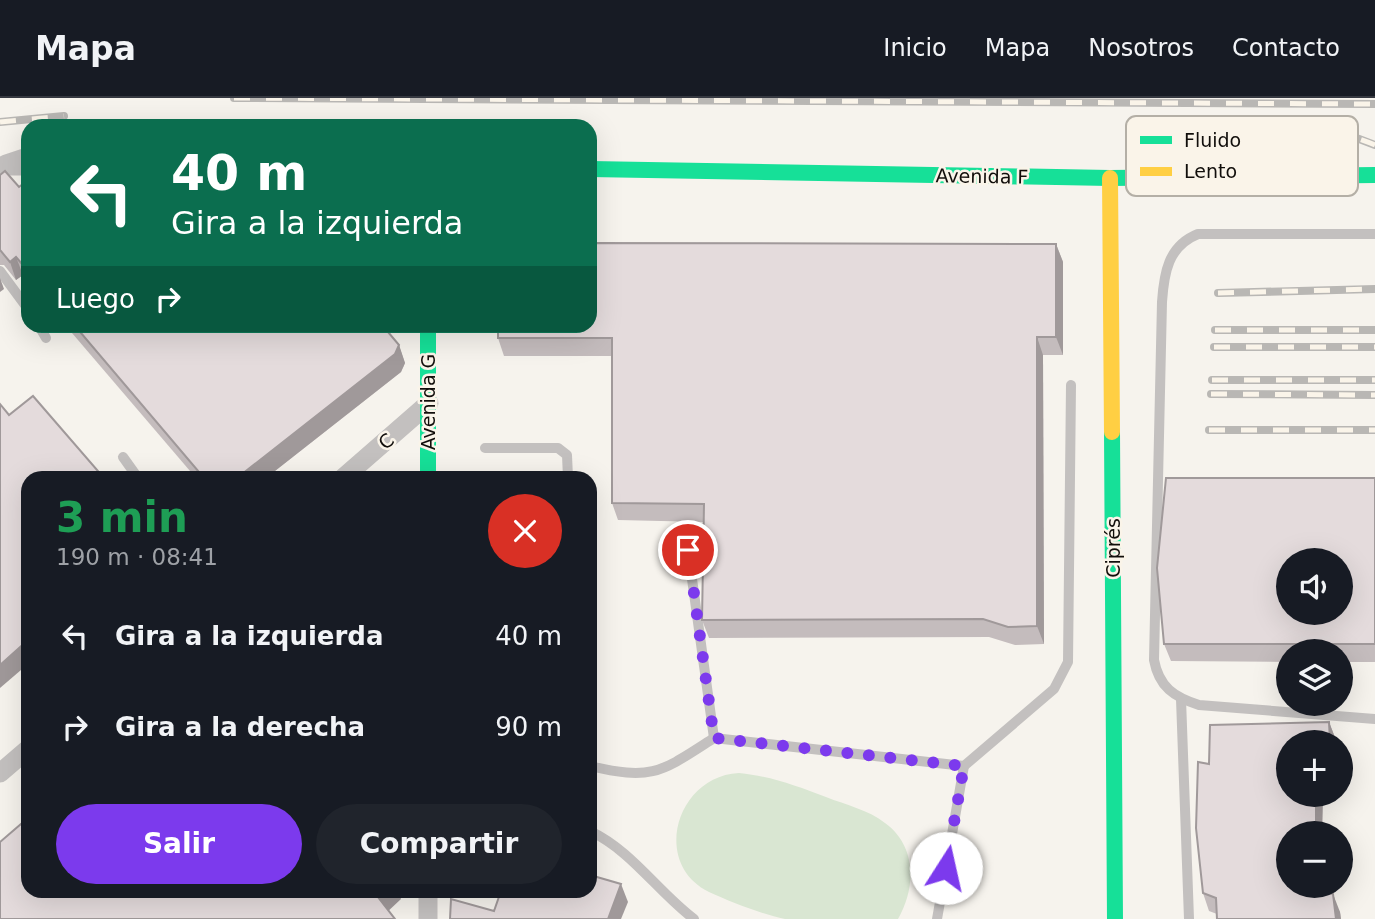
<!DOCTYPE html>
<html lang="es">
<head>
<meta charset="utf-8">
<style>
	:root { --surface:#171b24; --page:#20242c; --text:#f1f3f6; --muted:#9ea1a6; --line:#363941; --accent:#7c3aed }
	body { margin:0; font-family:"DejaVu Sans",sans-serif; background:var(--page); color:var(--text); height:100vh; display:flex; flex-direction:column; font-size:26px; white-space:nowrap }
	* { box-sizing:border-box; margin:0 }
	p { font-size:23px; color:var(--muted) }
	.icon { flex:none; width:38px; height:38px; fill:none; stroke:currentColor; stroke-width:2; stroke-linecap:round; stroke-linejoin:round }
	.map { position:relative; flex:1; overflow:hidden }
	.details { position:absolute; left:21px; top:373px; width:576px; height:427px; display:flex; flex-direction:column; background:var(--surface); border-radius:21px; box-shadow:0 7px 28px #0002 }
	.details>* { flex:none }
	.top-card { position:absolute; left:21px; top:21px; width:576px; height:214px; border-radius:21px; box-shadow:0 7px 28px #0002; background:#0b6e4f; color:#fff; overflow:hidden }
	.fabs { position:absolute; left:1276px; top:450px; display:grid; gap:14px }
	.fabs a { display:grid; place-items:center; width:77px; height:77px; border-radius:50%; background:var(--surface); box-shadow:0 7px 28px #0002; font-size:35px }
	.pin { position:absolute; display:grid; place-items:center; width:60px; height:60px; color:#fff; margin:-30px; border:4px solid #fff; border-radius:50%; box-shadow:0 2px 7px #0007 }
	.me { position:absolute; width:77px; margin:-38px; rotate:10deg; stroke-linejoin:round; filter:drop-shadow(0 0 5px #0008) }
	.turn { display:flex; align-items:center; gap:24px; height:147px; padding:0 35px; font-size:32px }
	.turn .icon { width:91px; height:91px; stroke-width:2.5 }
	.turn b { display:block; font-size:49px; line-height:60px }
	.then { display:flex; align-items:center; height:66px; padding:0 35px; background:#0003; gap:14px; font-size:26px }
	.round { display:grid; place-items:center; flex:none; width:74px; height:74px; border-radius:37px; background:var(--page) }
	.headline { display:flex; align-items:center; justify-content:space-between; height:119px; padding:0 35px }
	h1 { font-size:42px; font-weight:700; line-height:52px; color:#1e9e55 }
	.cta { display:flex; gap:14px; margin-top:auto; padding:14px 35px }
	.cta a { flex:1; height:80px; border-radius:42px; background:var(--accent); color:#fff; font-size:28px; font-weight:700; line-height:80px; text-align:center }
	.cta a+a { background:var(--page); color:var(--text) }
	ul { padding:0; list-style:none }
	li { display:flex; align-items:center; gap:21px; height:91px; padding:0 35px }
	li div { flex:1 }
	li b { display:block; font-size:26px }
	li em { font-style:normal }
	header { display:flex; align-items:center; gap:42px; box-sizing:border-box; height:98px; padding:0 35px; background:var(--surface); border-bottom:2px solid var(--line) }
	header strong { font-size:33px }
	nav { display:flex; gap:38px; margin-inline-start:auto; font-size:24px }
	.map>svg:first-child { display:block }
	.green { fill:#d9e6d2 }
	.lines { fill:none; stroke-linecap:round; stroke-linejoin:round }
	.lane { stroke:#c3c0bf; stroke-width:10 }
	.street { stroke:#c3c0bf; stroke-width:19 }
	.fast { stroke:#16e098; stroke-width:16 }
	.slow { stroke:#ffcf43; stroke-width:16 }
	.rail-casing { stroke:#b9b7b4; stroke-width:8 }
	.rail { stroke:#faf4e9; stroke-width:5; stroke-dasharray:16; stroke-linecap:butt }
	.wall { fill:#c4bcbd }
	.shaded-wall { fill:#a0999a }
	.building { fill:#e4dbdc; stroke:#a0999a; stroke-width:2; fill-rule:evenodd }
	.route { stroke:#7c3aed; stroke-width:12; stroke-dasharray:0 21.6 }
	.labels { text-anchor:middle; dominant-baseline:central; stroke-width:5; stroke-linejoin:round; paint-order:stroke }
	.street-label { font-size:19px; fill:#110e0b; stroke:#faf4e9 }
	.key { fill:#faf4e9; stroke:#b4afa6; stroke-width:2 }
	.key-label { font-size:19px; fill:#110e0b }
</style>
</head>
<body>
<header>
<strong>Mapa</strong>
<nav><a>Inicio</a><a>Mapa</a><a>Nosotros</a><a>Contacto</a></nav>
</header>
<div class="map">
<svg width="1375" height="821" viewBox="0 0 1375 821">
	<rect width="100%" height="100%" fill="#f6f3ed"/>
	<!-- green -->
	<path class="green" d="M 739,675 C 770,678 797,688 826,699 C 846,707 869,712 885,725 C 917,748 916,790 898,821 C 868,821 812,821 785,821 C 761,816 731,804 709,794 C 651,766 676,678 739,675 Z"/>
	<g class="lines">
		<!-- lane -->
		<g class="lane">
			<path d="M 4,62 L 28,54"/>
			<path d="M 1375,136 L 1198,136 C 1168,148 1164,175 1162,204 L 1154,562 C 1159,589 1174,599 1199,607 L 1375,621"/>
			<path d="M 0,173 L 28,211"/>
			<path d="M 39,228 L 46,240"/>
			<path d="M 485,350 L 558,350 L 567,357 L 568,380"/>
			<path d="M 123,359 L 138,380"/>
			<path d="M 688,452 L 714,640 L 964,668 L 937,821"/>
			<path d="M 590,492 L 590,550"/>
			<path d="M 1181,601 L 1189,821"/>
			<path d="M 590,668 C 653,683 661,674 714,640"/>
			<path d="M 964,668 L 1054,591 L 1068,564 L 1071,287"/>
			<path d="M 590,733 C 632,753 657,793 694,821"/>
		</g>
		<!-- street -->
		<g class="street">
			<path d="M 0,68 L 28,68"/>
			<path d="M 343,380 L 429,305"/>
			<path d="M 0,675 L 28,651"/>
			<path d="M 428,793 L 428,821"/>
		</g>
		<!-- fast -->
		<g class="fast">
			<path d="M 590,71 L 1110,80 L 1375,77"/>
			<path d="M 428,228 L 428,380"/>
			<path d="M 1112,334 L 1115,821"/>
		</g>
		<!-- slow -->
		<path class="slow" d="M 1110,80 L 1112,334"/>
		<defs>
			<g id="rail">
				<path d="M 234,0 L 1375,6"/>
				<path d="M 1203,21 C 1262,24 1320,24 1375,47"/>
				<path d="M 0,24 L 64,18"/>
				<path d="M 1218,195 L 1375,191"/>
				<path d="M 1215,232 L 1375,232"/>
				<path d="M 1214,249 L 1375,249"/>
				<path d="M 1212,282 L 1375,282"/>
				<path d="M 1211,296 L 1375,297"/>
				<path d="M 1209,332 L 1375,332"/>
			</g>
		</defs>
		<!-- rail casing -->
		<use href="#rail" class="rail-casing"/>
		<!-- rail -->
		<use href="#rail" class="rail"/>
	</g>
	<!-- wall -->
	<g class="wall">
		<path d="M 0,77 L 19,89 L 28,82 L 28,183 L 23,177 L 16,182 L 4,167 L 0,167 Z"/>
		<path d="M 1056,146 L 1063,164 L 1063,257 L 1043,257 L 1044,546 L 1015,547 L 989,539 L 709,540 L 702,522 L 704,424 L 618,422 L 612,405 L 612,258 L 504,258 L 498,240 Z"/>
		<path d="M 66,228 L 383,228 L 399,247 L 405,265 L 401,274 L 266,380 L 196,380 Z"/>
		<path d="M 1375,380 L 1375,564 L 1340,564 L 1340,553 L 1288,553 L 1288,564 L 1171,563 L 1164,546 Z"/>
		<path d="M 1329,624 L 1336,642 L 1288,644 L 1288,696 L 1323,696 L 1322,735 L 1288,735 L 1340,814 L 1341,821 L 1217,821 L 1217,816 L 1209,813 L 1203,795 L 1209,666 Z"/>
	</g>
	<!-- shaded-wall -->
	<g class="shaded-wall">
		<path d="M 1056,146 L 1063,164 L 1063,257 L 1056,239 Z"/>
		<path d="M 16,159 L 23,177 L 16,182 L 10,164 Z"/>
		<path d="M 0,180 L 4,191 L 0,194 Z"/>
		<path d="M 1037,239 L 1043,257 L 1044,546 L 1037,528 Z"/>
		<path d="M 399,247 L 405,265 L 401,274 L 266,380 L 237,380 Z"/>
		<path d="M 28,542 L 28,566 L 0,590 L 0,567 Z"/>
		<path d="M 1329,624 L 1336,642 L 1336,644 L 1330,644 Z"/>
		<path d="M 1316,696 L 1323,696 L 1322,735 L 1316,735 Z"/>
		<path d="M 621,786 L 628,804 L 621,821 L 608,821 Z"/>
		<path d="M 1321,788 L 1326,788 L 1328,811 L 1322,793 Z"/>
		<path d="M 384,793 L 398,793 L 401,801 L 384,817 L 378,799 Z"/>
		<path d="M 1333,796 L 1340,814 L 1341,821 L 1336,821 Z"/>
	</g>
	<!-- building -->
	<g class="building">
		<path d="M 5,73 L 19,89 L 28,82 L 28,173 L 16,159 L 10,164 L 0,152 L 0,77 Z"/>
		<path d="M 590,145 L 1056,146 L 1056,239 L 1037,239 L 1037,528 L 1008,529 L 983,521 L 702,522 L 704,406 L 612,405 L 612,240 L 498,240 L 498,228 L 590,228 Z"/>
		<path d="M 75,228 L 383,228 L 399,247 L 395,256 L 237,380 L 204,380 Z"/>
		<path d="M 33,298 L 104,380 L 28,380 L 28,542 L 0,567 L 0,306 L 9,317 Z"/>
		<path d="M 1166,380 L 1375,380 L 1375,546 L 1164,546 L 1157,470 ZM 1288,462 L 1340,462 L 1340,514 L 1288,514 Z"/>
		<path d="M 1329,624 L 1330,644 L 1288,644 L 1288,696 L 1316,696 L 1316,735 L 1288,735 L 1288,788 L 1321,788 L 1322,793 L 1333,796 L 1336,821 L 1217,821 L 1216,800 L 1203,795 L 1196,730 L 1198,664 L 1209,666 L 1210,627 Z"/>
		<path d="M 28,720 L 28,793 L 384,793 L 378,799 L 395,821 L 0,821 L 0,744 Z"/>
		<path d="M 590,777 L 621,786 L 608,821 L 450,821 L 451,801 L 494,813 L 501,793 L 590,793 Z"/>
	</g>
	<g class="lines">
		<!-- route -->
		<path class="route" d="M 688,452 L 714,640 L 964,668 L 946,770"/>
	</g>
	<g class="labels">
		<!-- street labels -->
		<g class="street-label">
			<text transform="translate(982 78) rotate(1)">Avenida F</text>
			<text transform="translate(428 304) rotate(-90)">Avenida G</text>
			<text transform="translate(386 343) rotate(-41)">C</text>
			<text transform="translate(1113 450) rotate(-90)">Ciprés</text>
		</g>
	</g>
	<!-- legend -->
	<rect x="1126" y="18" width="232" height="80" rx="10" class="key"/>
	<rect x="1140" y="38" width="32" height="8" fill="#16e098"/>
	<rect x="1140" y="69" width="32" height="9" fill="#ffcf43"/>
	<g class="key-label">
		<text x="1184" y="49">Fluido</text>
		<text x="1184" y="80">Lento</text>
	</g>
</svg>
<div class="fabs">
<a><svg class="icon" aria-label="sound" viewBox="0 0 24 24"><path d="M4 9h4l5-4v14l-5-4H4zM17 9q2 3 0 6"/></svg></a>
<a><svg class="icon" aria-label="layers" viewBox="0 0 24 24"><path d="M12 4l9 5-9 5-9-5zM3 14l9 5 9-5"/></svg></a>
<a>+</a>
<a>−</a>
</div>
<div class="pin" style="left:688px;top:452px;background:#d93025"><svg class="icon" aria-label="arrive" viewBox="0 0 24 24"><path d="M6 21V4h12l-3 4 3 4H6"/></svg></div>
<svg class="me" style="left:946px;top:770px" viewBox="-20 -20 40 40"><circle r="19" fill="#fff"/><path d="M0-13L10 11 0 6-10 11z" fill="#7c3aed"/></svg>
<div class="top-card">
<div class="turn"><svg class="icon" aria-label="left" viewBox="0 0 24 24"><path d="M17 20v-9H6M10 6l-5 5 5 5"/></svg><div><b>40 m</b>Gira a la izquierda</div></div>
<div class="then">Luego<svg class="icon" aria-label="right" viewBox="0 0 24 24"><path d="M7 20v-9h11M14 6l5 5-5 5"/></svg></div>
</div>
<section class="details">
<div class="headline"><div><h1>3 min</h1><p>190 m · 08:41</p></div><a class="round" style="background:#d93025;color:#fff"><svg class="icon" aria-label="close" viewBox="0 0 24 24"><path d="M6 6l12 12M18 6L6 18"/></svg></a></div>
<ul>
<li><svg class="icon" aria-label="left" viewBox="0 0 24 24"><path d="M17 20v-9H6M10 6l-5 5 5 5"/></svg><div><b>Gira a la izquierda</b></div><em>40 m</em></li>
<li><svg class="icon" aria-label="right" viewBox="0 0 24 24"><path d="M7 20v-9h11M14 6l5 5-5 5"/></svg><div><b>Gira a la derecha</b></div><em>90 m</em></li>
</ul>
<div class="cta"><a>Salir</a><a>Compartir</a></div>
</section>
</div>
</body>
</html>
